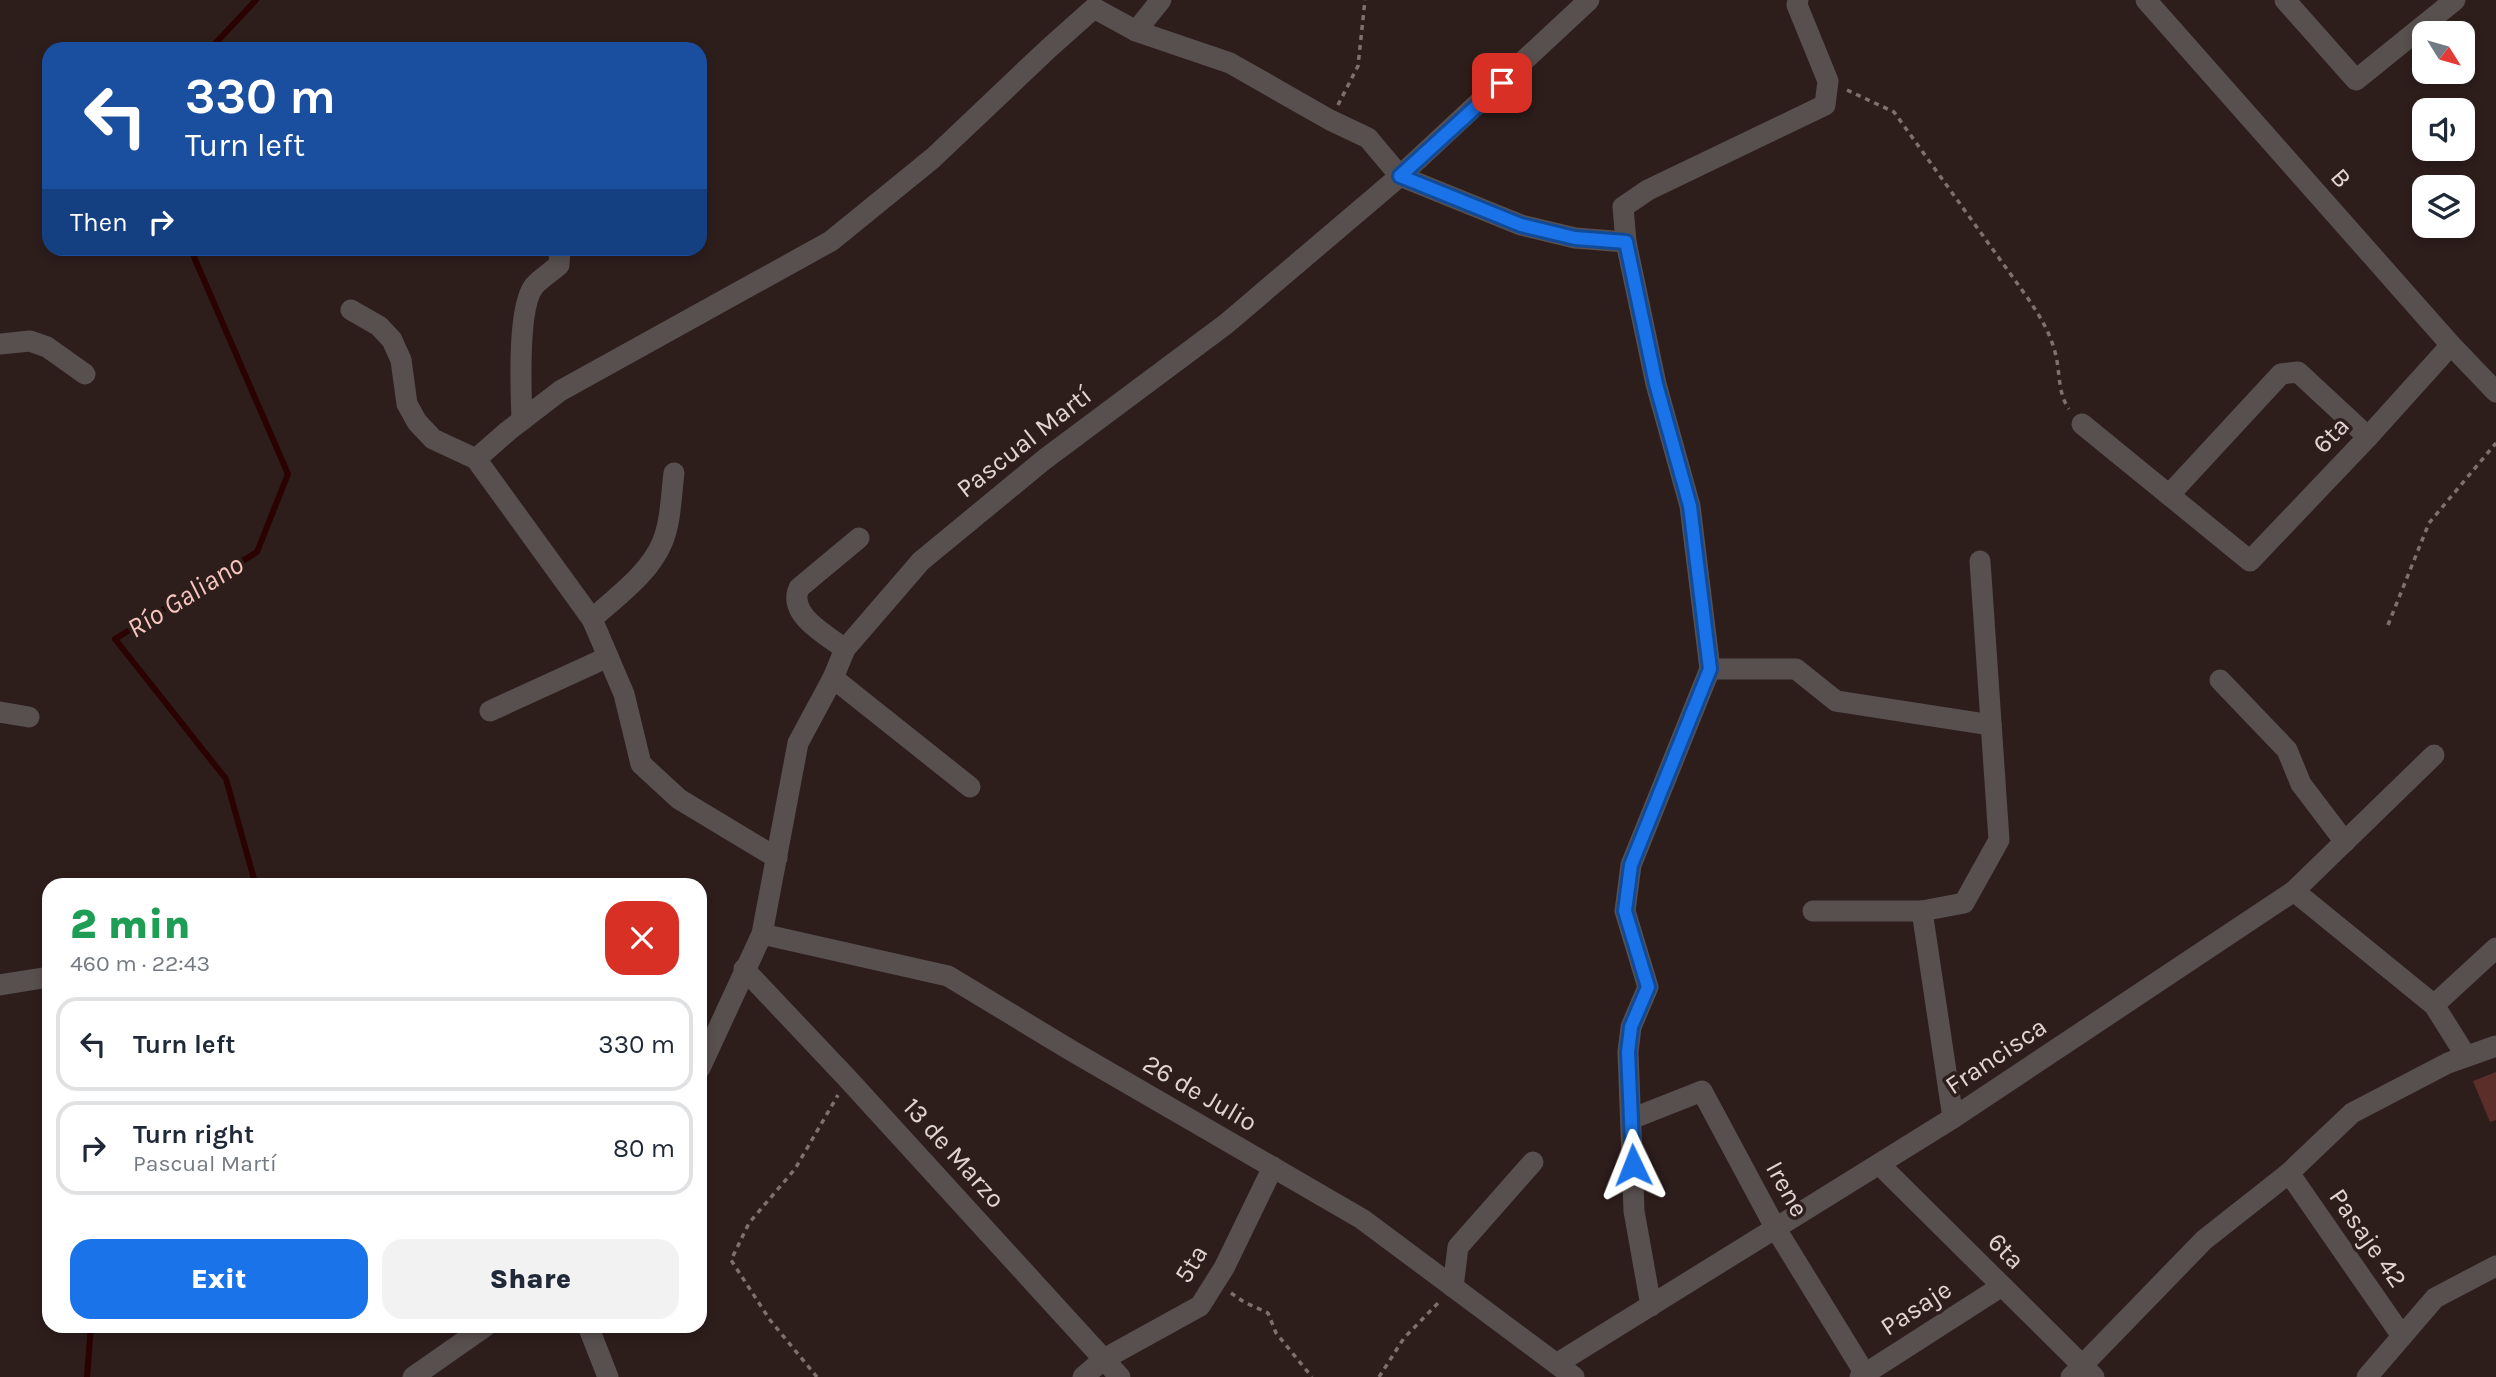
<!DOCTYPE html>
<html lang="en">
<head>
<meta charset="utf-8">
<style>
	:root { --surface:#fff; --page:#f2f2f3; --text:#1f2937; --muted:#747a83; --line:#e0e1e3; --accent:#1a73e8 }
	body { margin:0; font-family:Karla,sans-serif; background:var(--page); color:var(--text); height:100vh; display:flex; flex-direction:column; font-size:26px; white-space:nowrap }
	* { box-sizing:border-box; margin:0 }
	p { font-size:23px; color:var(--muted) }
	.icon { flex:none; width:38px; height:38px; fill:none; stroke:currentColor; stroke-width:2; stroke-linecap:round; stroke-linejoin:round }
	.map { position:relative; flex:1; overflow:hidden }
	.details { position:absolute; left:42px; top:878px; width:665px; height:455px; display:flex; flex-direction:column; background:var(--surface); border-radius:21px; box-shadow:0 4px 10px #0003 }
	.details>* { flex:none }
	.top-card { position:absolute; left:42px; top:42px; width:665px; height:214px; border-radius:21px; box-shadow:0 4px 10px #0003; background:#1a4fa0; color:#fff; overflow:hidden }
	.needle { width:46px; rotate:127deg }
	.buttons { position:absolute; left:2412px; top:21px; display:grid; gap:14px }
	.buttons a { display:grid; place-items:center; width:63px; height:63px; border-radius:14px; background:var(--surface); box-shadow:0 4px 10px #0003; font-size:35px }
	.pin { position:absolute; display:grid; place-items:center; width:60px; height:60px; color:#fff; margin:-30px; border-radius:14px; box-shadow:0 4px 10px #0006 }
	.me { position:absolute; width:77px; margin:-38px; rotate:358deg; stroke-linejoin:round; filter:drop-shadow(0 0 5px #0008) }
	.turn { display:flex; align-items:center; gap:24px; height:147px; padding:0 28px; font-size:32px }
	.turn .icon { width:91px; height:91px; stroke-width:2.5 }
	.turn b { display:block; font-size:49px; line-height:60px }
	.then { display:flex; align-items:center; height:66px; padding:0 28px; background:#0003; gap:14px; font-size:26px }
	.round { display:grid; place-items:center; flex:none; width:74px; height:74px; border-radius:21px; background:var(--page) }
	.head { display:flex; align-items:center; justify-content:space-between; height:119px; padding:0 28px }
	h1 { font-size:42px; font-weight:800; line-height:52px; color:#1e9e55 }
	.primary-button { display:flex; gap:14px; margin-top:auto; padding:14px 28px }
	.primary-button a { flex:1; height:80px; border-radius:21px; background:var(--accent); color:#fff; font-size:28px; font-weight:800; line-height:80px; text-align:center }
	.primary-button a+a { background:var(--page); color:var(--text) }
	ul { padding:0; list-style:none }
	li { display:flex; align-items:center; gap:21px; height:94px; margin:0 14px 10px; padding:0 14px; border:4px solid var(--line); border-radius:21px }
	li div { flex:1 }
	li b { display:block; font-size:26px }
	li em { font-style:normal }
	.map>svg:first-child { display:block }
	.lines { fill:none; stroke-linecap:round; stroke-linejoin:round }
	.stream { stroke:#2a0202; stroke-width:6 }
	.building { fill:#5c2e2a }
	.path { stroke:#7e706e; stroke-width:3.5; stroke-dasharray:5 5; stroke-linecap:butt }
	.minor { stroke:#58504f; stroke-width:21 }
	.route-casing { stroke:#114b97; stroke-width:18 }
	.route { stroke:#1a73e8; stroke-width:12 }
	.labels { text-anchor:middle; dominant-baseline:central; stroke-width:7; stroke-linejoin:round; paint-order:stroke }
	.street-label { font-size:26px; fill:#e0d5d3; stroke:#2d1e1c }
	.water-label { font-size:28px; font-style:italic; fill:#f7c5be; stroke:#2d1e1c }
</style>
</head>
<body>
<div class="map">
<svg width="2496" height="1377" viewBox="0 0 2496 1377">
	<rect width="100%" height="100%" fill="#2d1e1c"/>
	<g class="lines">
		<!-- stream -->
		<g class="stream">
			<path d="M 210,49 L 256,0"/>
			<path d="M 192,248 L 194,257 L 288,474 L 257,552 L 115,639 L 226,779 L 256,886"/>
			<path d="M 87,1377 L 91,1326"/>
		</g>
	</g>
	<!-- building -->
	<path class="building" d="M 2496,1072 L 2496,1120 L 2490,1122 L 2473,1081 Z"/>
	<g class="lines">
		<!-- path -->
		<g class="path">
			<path d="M 1847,90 L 1894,112 L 2027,297 C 2040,316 2051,334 2056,356 C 2060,373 2058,394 2069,409"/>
			<path d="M 1338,105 L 1358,66 L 1365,0"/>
			<path d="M 2388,625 L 2429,523 L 2496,443"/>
			<path d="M 1231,1293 L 1244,1302 L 1268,1313 L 1276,1333 L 1312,1377"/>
			<path d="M 817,1377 L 770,1320 L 731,1260 L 749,1223 L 795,1169 L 838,1095"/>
			<path d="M 1379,1377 L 1404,1338 L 1441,1300"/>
		</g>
		<!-- minor -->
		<g class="minor">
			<path d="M 2146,0 L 2451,345 L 2496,392"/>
			<path d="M 2285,0 L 2356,80 L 2455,0"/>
			<path d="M 1136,31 L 1161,0"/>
			<path d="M 351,310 L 379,326 L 392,340 L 401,360 L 407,404 L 417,422 L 433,439 L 476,459 L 592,619 L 624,694 L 641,764 L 679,799 L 777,858"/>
			<path d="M 0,344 L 30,341 L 47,347 L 85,374"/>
			<path d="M 522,420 C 521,392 517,308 534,286 C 541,278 551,272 559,265 L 560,248"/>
			<path d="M 2082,424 L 2250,561 L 2368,437 L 2451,345"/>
			<path d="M 476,459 L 508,431 L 560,391 L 831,241 L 933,158 L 1048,49 L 1094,8 L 1136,31 L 1230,63 L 1330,120 L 1368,138 L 1400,176 L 1521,225 L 1575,238 L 1626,242"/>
			<path d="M 2169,495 L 2281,374 L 2298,372 L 2368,437"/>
			<path d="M 592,619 C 616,597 649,574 662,543 C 671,522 671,496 674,473"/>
			<path d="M 845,649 C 827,635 787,615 799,588 L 859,538"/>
			<path d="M 1710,669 L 1796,669 L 1836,701 L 1991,725"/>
			<path d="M 833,678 L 970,787"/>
			<path d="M 2220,680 L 2287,750 L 2301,784 L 2345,842"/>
			<path d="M 490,711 L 608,657"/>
			<path d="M 0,712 L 29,717"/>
			<path d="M 2294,891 L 2434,1005 L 2466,1056"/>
			<path d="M 1813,911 L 1922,911 L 1964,903 L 1999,840 L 1980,561"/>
			<path d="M 1922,911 L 1953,1118"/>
			<path d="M 762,934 L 948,976 L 1072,1051 L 1362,1219 L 1574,1377"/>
			<path d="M 744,969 L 847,1078 L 1120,1377"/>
			<path d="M 0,985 L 49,977"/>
			<path d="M 2434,1005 L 2496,948"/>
			<path d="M 700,1068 L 762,934 L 798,743 L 833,678 L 845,649 L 921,561 L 1045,459 L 1226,324 L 1400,176 L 1589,0"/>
			<path d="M 1631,1119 L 1702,1091 L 1776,1229 L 1867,1377"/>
			<path d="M 1879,1164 L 2094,1377"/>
			<path d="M 2289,1173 L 2402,1336"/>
			<path d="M 1453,1287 L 1458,1247 L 1533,1162"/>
			<path d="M 1651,1306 L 1634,1211 L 1628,1052 L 1631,1027 L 1648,987 L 1625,911 L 1631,865 L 1710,669 L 1690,506 L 1656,384 L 1626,242 L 1623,207 L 1648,190 L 1825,105 L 1828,81 L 1797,5 L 1798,0"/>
			<path d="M 588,1326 L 608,1377"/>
			<path d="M 1558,1363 L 1953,1118 L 2294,891 L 2434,755"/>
			<path d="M 413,1377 L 486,1326"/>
			<path d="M 1083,1377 L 1104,1359 L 1200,1306 L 1224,1268 L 1273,1167"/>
			<path d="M 1860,1377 L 2002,1286"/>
			<path d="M 2071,1377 L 2204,1240 L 2289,1173 L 2352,1113 L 2448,1063 L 2496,1046"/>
			<path d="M 2367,1377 L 2435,1298 L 2496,1266"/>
		</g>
	</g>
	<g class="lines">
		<defs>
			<path id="route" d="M 1502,83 L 1400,176 L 1521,225 L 1575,238 L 1626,242 L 1656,384 L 1690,506 L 1710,669 L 1631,865 L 1625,911 L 1648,987 L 1631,1027 L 1628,1052 L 1633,1165"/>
		</defs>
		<!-- route casing -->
		<use href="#route" class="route-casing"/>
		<!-- route -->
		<use href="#route" class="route"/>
	</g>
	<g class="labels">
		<!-- street labels -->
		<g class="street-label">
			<text transform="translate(2341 178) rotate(49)">B</text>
			<text transform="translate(2331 435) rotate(-46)">6ta</text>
			<text transform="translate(1024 442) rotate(-38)">Pascual Martí</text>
			<text transform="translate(1996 1056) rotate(-34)">Francisca</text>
			<text transform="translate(1200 1093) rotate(30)">26 de Julio</text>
			<text transform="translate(954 1153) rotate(48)">13 de Marzo</text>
			<text transform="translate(1787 1189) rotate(61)">Irene</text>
			<text transform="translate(2368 1238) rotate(55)">Pasaje 42</text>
			<text transform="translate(2006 1251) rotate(45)">6ta</text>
			<text transform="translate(1191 1264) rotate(-59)">5ta</text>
			<text transform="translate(1916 1308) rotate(-33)">Pasaje</text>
		</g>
		<!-- water labels -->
		<g class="water-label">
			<text transform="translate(185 596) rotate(-32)">Río Galiano</text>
		</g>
	</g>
</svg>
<div class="buttons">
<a><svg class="needle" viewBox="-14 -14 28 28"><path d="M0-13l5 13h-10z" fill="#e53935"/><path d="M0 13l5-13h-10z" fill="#747a83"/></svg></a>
<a><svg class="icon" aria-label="sound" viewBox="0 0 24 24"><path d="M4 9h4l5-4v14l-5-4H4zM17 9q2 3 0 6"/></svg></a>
<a><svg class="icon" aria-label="layers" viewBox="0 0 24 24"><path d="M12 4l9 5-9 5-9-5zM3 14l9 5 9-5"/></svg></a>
</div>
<div class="pin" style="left:1502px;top:83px;background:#d93025"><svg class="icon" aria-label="arrive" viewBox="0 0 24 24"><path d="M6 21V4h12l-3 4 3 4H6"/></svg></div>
<svg class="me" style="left:1633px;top:1165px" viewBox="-20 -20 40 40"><path d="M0-17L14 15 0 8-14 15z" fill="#1a73e8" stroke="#fff" stroke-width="4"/></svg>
<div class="top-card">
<div class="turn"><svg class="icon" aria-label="left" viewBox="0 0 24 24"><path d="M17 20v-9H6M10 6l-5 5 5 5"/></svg><div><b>330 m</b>Turn left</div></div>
<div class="then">Then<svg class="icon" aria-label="right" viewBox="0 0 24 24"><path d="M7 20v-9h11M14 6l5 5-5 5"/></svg></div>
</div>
<section class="details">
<div class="head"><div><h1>2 min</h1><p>460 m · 22:43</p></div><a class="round" style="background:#d93025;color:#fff"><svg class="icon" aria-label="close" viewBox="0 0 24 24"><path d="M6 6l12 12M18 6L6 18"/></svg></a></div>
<ul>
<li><svg class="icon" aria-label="left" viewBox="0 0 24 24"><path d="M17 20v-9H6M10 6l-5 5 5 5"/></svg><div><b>Turn left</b></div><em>330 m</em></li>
<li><svg class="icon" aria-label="right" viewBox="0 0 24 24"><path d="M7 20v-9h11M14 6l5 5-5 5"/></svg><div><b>Turn right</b><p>Pascual Martí</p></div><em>80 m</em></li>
</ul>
<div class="primary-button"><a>Exit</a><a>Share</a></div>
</section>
</div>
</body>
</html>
